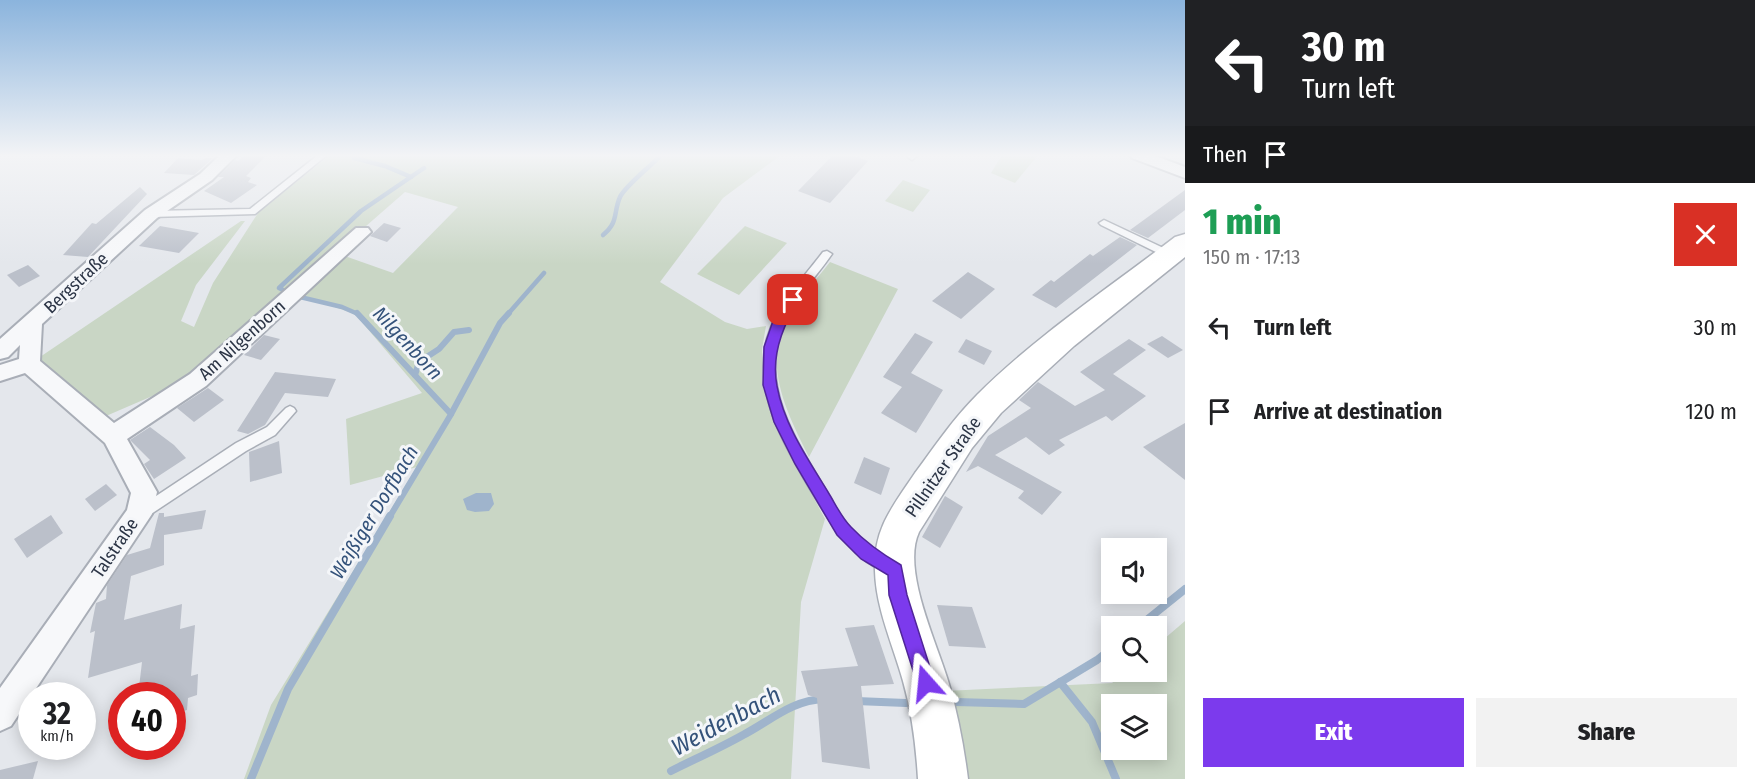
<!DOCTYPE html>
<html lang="en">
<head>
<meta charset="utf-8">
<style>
	:root { --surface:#fff; --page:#f2f2f2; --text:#202124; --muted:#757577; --accent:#7c3aed }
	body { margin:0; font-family:"Fira Sans Condensed",sans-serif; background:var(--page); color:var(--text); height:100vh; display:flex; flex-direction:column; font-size:22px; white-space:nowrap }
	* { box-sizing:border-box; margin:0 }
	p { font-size:20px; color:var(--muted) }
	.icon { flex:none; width:33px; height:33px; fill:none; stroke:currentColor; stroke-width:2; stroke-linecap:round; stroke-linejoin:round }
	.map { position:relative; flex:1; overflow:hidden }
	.side { display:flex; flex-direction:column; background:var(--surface); width:570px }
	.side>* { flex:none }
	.hud { background:#202124; color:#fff; overflow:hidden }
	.fabs { position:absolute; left:1101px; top:538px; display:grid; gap:12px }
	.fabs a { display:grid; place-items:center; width:66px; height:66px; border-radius:0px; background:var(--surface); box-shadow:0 3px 15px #0003; font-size:30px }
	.speed { position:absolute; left:18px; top:682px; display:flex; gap:12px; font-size:30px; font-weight:700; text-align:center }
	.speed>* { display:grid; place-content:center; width:78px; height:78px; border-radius:50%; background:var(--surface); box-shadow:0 3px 15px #0003; line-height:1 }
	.speed small { font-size:15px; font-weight:400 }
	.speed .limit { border:9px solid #d22; background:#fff; color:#111 }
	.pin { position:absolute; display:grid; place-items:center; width:51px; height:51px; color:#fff; margin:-26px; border-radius:12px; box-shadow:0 3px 9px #0006 }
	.me { position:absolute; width:66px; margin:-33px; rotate:342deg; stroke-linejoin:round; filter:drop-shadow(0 0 4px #0008) }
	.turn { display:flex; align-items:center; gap:21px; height:126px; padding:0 18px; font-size:27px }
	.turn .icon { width:78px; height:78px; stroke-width:2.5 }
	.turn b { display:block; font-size:42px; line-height:51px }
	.then { display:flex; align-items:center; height:57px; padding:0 18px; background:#0003; gap:12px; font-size:22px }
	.round { display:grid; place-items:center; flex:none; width:63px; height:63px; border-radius:0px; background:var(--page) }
	.overview { display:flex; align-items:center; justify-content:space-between; height:102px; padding:0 18px }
	h1 { font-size:36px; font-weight:800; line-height:45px; color:#1e9e55 }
	.button { display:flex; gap:12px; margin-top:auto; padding:12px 18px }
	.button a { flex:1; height:69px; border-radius:0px; background:var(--accent); color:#fff; font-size:24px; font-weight:800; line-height:69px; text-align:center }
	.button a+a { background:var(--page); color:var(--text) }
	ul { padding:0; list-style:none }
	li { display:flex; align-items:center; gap:18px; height:84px; padding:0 18px }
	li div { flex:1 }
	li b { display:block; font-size:22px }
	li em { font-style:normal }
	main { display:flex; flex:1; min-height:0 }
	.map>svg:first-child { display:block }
	.green { fill:#c9d6c5; fill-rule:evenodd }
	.water { fill:#9fb4cc }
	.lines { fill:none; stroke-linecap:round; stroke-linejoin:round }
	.stream-far2 { stroke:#9fb4cc; stroke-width:4.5 }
	.stream-far1 { stroke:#9fb4cc; stroke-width:6 }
	.stream { stroke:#9fb4cc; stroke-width:8 }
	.building { fill:#bbc0ca }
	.lane-casing { stroke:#a9aeb7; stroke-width:3 }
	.street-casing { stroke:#a9aeb7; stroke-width:4 }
	.secondary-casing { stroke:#a9aeb7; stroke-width:3 }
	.lane { fill:#f7f8fa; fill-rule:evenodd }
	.street { fill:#f7f8fa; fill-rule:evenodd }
	.secondary { fill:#fff; fill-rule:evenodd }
	.route { fill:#7c3aed; stroke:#51269a; stroke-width:1.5 }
	.labels { text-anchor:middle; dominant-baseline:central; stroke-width:6; stroke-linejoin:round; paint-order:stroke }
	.street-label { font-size:18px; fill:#2b3445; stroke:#f4f6f9 }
	.water-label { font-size:20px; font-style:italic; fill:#34527a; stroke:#f4f6f9 }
	.near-water-label { font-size:24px; font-style:italic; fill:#34527a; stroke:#f4f6f9 }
</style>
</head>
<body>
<main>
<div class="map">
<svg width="1185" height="779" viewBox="0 0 1185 779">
	<rect width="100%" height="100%" fill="#e4e7ec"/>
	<!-- green -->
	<g class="green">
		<path d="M 330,155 L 781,155 L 723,198 L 660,282 L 725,322 L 747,329 L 766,326 L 762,349 L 763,388 L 788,450 L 825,519 L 801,602 L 791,779 L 244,779 L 271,705 L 417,467 L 350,485 L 346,419 L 422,393 L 355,314 L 300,295 L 342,255 L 393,273 L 458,207 L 405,192 L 199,372 L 164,391 L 106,416 L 37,359 L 241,221 L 245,221 L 196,285 L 181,321 L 194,327 L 213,283 L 258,213 Z"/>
		<path d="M 1002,155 L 1038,155 L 1015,183 L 991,173 Z"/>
		<path d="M 903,180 L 930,190 L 913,212 L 885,201 Z"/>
		<path d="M 745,226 L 787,243 L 739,295 L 697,274 Z"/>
		<path d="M 830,262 L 898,289 L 809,457 C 788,415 761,364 788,317 C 799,298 816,280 830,262 Z"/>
		<path d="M 1185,621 L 1185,779 L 964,779 L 944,691 L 1112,683 L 1124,672 L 1156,672 L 1157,645 ZM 1112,705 L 1156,705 L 1156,750 L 1112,750 Z"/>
	</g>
	<!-- water -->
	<path class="water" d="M 476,493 L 491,493 L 494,504 L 489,511 L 475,512 L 467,510 L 463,499 Z"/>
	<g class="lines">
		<!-- stream-far2 -->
		<g class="stream-far2">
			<path d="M 354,158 L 385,166 L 411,177"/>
			<path d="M 603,235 C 619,222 613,213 620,197 C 625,186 651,166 661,155"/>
			<path d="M 283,290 L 279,288 L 361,211 L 424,168"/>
			<path d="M 300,297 L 342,307 L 358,314"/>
			<path d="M 508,314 L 544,273"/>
		</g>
		<!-- stream-far1 -->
		<g class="stream-far1">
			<path d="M 357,313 L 451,414"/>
			<path d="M 415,375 L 419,362 L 439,349 L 454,332 L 469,330"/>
			<path d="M 389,518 L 450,416 L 500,323 L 509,313"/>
		</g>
		<!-- stream -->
		<g class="stream">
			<path d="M 1138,627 L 1185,589"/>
			<path d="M 1060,682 L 1092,722 L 1116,779"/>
			<path d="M 856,701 L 906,703"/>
			<path d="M 956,702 L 1024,704 L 1097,660 L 1112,648"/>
			<path d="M 671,771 C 695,759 720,748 743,735 C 770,721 792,700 824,699"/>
			<path d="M 251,779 L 288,689 L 390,516"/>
		</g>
	</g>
	<!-- building -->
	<g class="building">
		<path d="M 244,155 L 267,155 L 246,176 L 251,178 L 248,182 L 257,185 L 231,203 L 204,191 L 224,177 L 218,177 L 235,160 L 238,161 Z"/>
		<path d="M 833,155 L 852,155 L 868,161 L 830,203 L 798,191 Z"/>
		<path d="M 178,158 L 202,160 L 205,158 L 213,158 L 194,175 L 164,173 Z"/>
		<path d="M 140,187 L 147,194 L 88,257 L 63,255 L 92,223 L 96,224 Z"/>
		<path d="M 1185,190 L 1185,210 L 1148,238 L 1130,230 Z"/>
		<path d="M 384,223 L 401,228 L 387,242 L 370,236 Z"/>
		<path d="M 160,226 L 199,233 L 179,253 L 139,246 Z"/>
		<path d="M 1120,237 L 1137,245 L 1056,308 L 1032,295 L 1051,280 L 1054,282 L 1090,254 L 1093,256 Z"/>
		<path d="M 28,265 L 40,276 L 19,287 L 7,275 Z"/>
		<path d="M 968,272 L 995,289 L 961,319 L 932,301 Z"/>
		<path d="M 915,333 L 933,342 L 911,373 L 943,390 L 916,433 L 881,413 L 902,387 L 883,377 Z"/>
		<path d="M 264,335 L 280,339 L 261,360 L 244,355 Z"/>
		<path d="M 1162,336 L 1183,350 L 1168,358 L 1147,344 Z"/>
		<path d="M 966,339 L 992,351 L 984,365 L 958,352 Z"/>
		<path d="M 1129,339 L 1146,350 L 1113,374 L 1146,396 L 1112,421 L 1106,416 L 1059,440 L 1065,445 L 1049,455 L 1026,437 L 995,455 L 1062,492 L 1042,515 L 1018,498 L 1024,491 L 978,466 L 966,472 L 988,436 L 1031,408 L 1019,400 L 1038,382 L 1075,406 L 1105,390 L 1080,372 Z"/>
		<path d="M 275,372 L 336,379 L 328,397 L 285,393 L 265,425 L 248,434 L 237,431 Z"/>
		<path d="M 208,388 L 224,400 L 194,422 L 177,408 Z"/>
		<path d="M 1185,423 L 1185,480 L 1143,447 Z"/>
		<path d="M 150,427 L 174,445 L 186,458 L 154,479 L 144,464 L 150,460 L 130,440 Z"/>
		<path d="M 279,441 L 282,473 L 250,482 L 249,452 Z"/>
		<path d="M 864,457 L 890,468 L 881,495 L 854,483 Z"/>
		<path d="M 106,484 L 117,495 L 95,511 L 85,499 Z"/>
		<path d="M 945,496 L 963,507 L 940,548 L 922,537 Z"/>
		<path d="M 206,510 L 202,529 L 164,535 L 164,565 L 131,576 L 124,620 L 182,604 L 180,629 L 195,625 L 191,676 L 198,674 L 197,695 L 188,698 L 187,710 L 172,714 L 172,696 L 138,696 L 142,662 L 88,678 L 95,631 L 90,633 L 96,603 L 106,599 L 107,585 L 127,555 L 150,548 L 159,513 L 164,513 L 164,517 Z"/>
		<path d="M 51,515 L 63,533 L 27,558 L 14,539 Z"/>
		<path d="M 937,605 L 972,607 L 986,648 L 949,646 Z"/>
		<path d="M 874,625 L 894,684 L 861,686 L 870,769 L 822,762 L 817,698 L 808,695 L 801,671 L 858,666 L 845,628 Z"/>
		<path d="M 38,761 L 33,779 L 0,779 L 0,770 Z"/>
	</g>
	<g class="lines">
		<defs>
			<g id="lane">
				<path d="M 318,155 L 327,155 L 255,214 L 151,217 L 146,214 L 151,211 L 250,209 Z"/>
				<path d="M 909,155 L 918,155 L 912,160 L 908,157 Z"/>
				<path d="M 1104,220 L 1174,253 L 1175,255 L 1174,257 L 1166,257 L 1101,225 L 1099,223 Z"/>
				<path d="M 827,251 L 832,254 C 814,280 790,303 780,334 C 762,389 796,441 824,487 C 833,503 841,519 854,532 C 866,544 880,554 894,562 L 896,567 L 894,572 L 889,574 C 849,558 831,523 810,489 C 785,446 757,400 765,348 C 771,311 801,281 823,252 Z"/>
				<path d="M 290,406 L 294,408 L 296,411 L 275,435 L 246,451 L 145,518 L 140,520 L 135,518 L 133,514 L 135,510 L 236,443 L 267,427 L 286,408 Z"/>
			</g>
			<g id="street">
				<path d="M 220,155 L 237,155 L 212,180 L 157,218 L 42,324 L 40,361 L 114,423 L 190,374 L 356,228 L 368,228 L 371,232 L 206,386 L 127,439 L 157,492 L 152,514 L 11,726 L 0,731 L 0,688 L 127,510 L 131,493 L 105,443 L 25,373 L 0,381 L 0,365 L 19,359 L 20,345 L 8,357 L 0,359 L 0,339 L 145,210 L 200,174 Z"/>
				<path d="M 1130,155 L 1153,155 L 1185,167 L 1185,178 L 1132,158 Z"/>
			</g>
			<path id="secondary" d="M 1185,234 L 1185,257 L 1074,346 L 1001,413 L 972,448 L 919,532 C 901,570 938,645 949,684 C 958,715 964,747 968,779 L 918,779 C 916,746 912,713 903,681 C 893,645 876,609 875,571 C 873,529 893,506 915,473 C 935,446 953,419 977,395 C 1035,337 1110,287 1175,237 Z"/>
		</defs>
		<!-- lane casing -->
		<use href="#lane" class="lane-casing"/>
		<!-- street casing -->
		<use href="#street" class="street-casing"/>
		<!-- secondary casing -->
		<use href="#secondary" class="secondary-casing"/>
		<!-- lane -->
		<use href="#lane" class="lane"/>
		<!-- street -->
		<use href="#street" class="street"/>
		<!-- secondary -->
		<use href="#secondary" class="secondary"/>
	</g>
	<!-- sky -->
	<linearGradient id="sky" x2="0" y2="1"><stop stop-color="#8bb4dd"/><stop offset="0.59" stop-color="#f3f4f6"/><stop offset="1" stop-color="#f3f4f6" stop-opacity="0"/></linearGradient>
	<rect width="1185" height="264" fill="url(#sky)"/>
	<!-- route -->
	<path class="route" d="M 793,296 L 799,300 C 783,325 771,355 777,386 C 784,425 808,459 828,492 C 835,503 841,517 851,527 C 866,543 882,554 901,565 L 907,595 L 935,683 L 933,690 L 926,692 L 919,690 L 917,683 L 889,595 L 888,575 L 861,559 L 837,535 L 795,464 L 774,422 L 763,385 L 764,347 L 775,315 L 789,297 Z"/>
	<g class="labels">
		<!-- street labels -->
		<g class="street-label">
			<text transform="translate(76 283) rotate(-43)">Bergstraße</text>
			<text transform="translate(242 340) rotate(-42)">Am Nilgenborn</text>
			<text transform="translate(943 467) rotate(-55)">Pillnitzer Straße</text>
			<text transform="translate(115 548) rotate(-56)">Talstraße</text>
		</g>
		<!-- water labels -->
		<g class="water-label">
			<text transform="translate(408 343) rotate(47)">Nilgenborn</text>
			<text transform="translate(374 512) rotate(-59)">Weißiger Dorfbach</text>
		</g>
		<!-- near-water labels -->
		<g class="near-water-label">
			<text transform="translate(726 721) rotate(-28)">Weidenbach</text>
		</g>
	</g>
</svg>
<div class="fabs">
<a><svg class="icon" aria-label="sound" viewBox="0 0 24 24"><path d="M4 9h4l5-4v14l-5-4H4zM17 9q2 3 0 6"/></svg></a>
<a><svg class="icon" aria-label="search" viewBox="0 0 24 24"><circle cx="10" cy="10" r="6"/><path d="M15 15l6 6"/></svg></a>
<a><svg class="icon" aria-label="layers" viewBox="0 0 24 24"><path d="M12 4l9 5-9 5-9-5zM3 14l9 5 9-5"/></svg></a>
</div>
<div class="speed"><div>32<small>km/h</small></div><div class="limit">40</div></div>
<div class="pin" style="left:793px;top:300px;background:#d93025"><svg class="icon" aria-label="arrive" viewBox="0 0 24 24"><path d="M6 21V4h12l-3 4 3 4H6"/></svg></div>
<svg class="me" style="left:926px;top:683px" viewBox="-20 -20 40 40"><path d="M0-17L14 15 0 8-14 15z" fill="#7c3aed" stroke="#fff" stroke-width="4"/></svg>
</div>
<section class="side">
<div class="hud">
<div class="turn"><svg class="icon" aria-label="left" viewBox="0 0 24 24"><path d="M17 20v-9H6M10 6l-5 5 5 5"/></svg><div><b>30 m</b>Turn left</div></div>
<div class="then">Then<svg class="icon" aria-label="arrive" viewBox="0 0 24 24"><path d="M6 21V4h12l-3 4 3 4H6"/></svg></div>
</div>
<div class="overview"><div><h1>1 min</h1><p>150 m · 17:13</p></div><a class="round" style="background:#d93025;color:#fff"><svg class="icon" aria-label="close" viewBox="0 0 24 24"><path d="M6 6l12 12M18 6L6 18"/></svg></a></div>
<ul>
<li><svg class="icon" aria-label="left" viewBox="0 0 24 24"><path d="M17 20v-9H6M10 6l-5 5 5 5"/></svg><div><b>Turn left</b></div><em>30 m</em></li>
<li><svg class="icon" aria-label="arrive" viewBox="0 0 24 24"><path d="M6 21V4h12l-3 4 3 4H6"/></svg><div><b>Arrive at destination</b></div><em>120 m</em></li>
</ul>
<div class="button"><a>Exit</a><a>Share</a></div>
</section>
</main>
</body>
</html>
